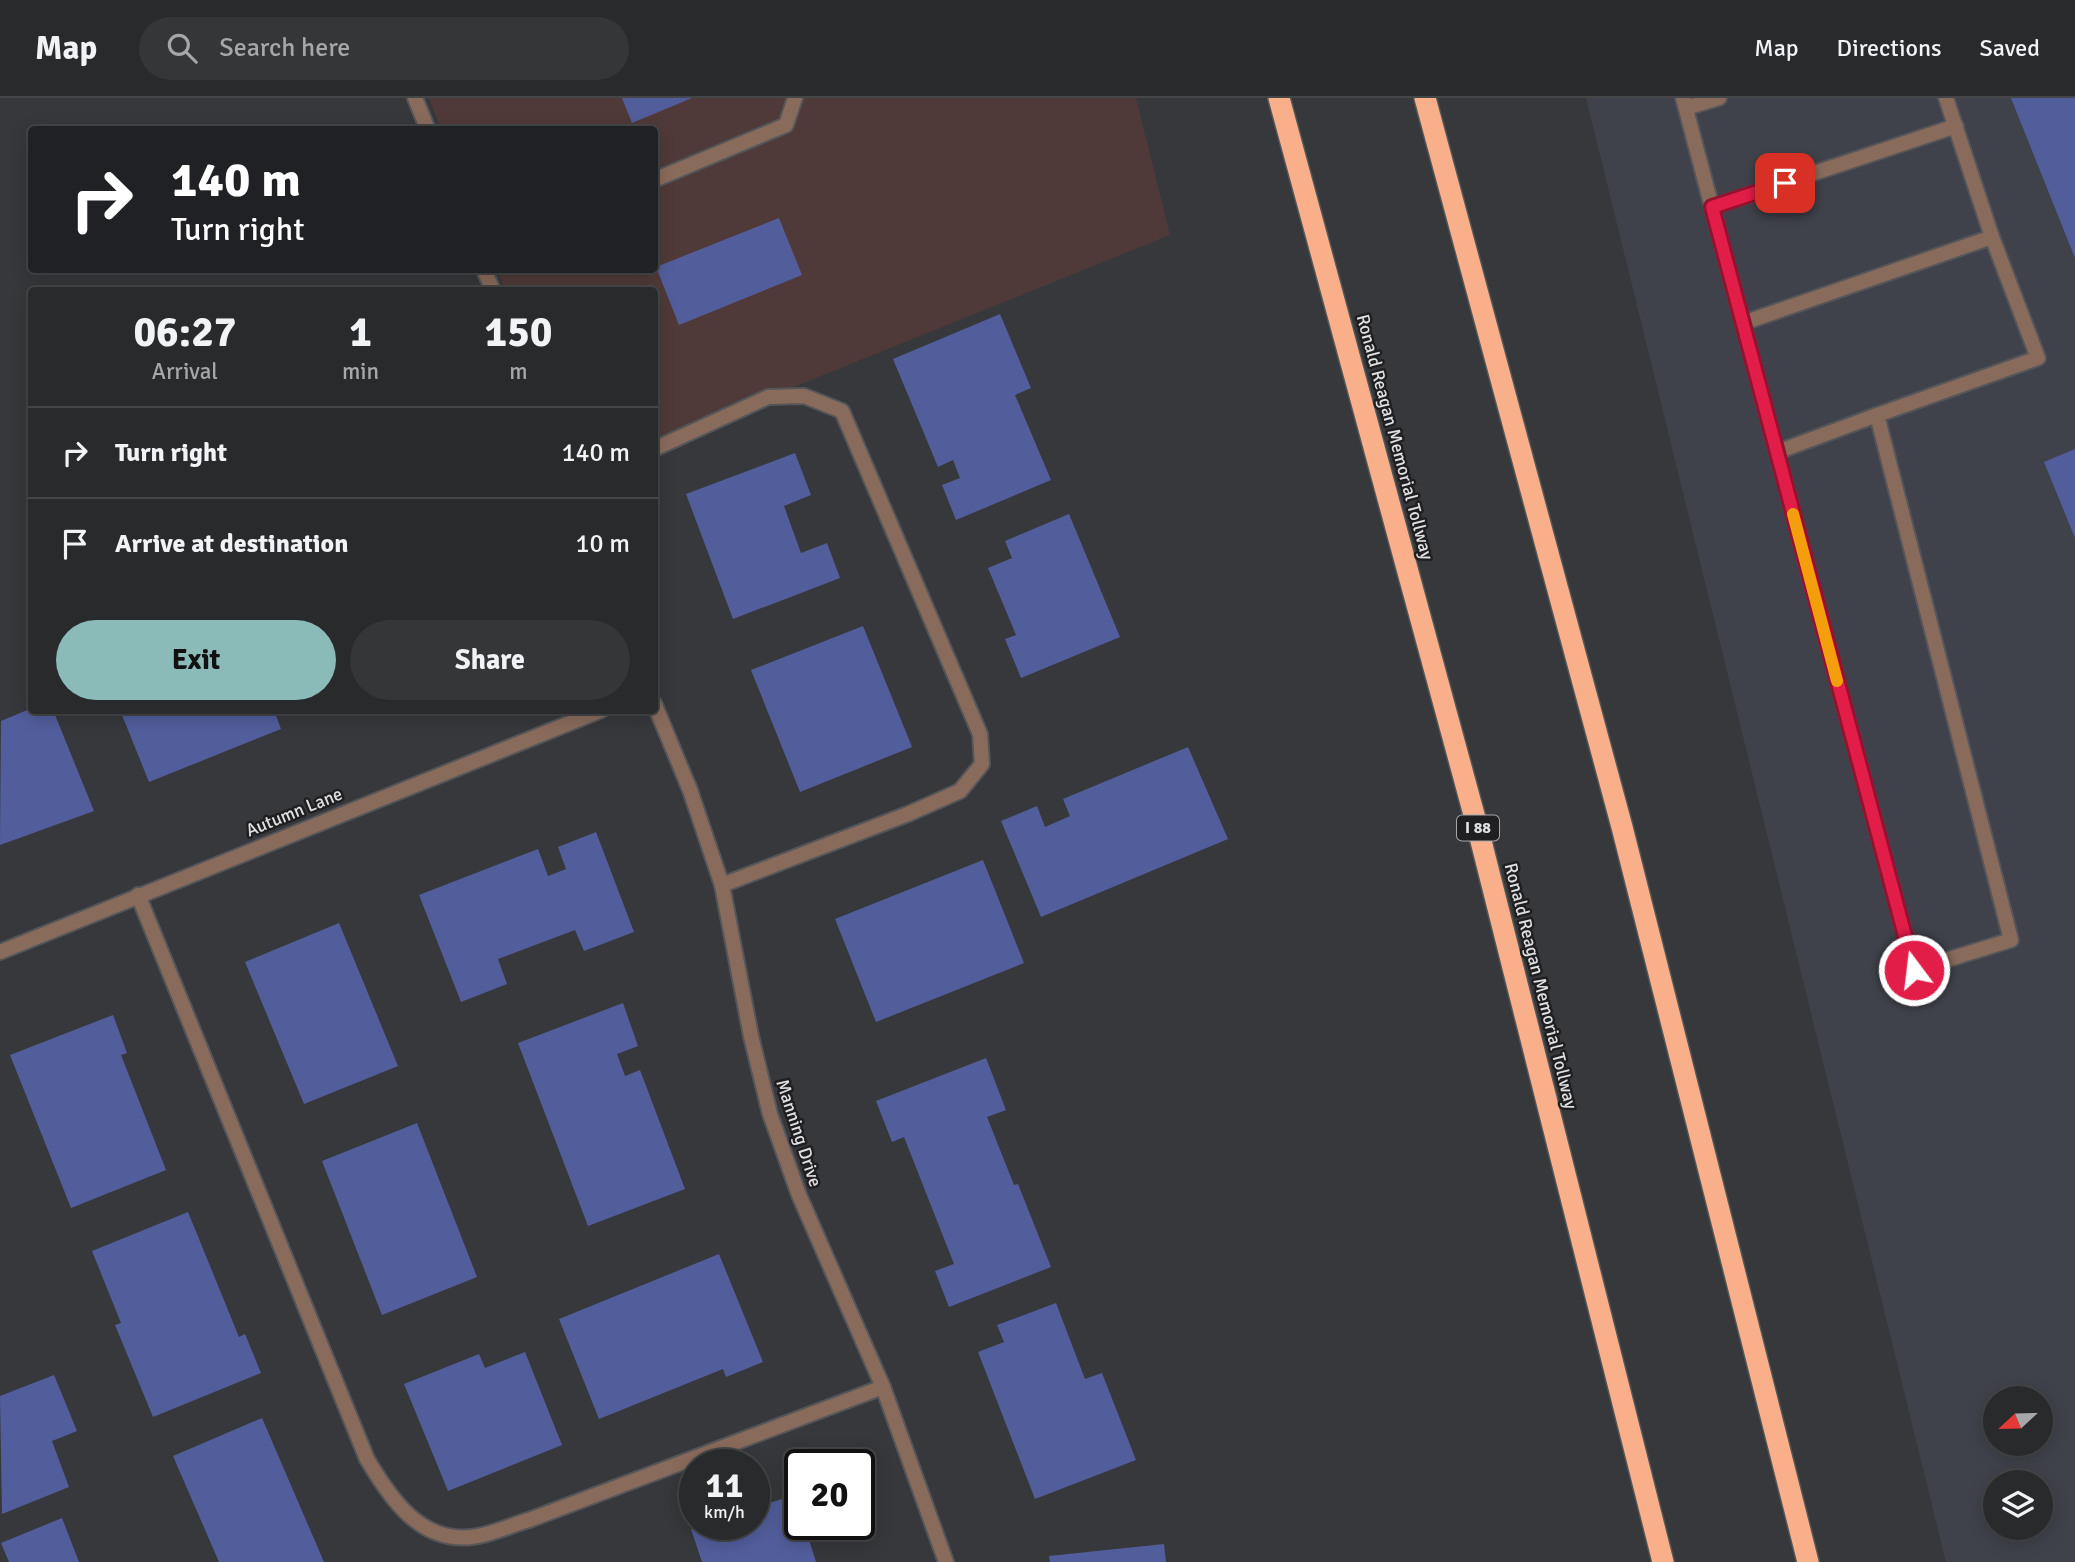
<!DOCTYPE html>
<html lang="en">
<head>
<meta charset="utf-8">
<style>
	:root { --surface:#292a2c; --page:#353638; --text:#f1f3f6; --muted:#a5a7a9; --line:#454648; --accent:#8bbbb9 }
	body { margin:0; font-family:Signika,sans-serif; background:var(--page); color:var(--text); height:100vh; display:flex; flex-direction:column; font-size:26px; white-space:nowrap }
	* { box-sizing:border-box; margin:0 }
	p { font-size:23px; color:var(--muted) }
	.icon { flex:none; width:38px; height:38px; fill:none; stroke:currentColor; stroke-width:2; stroke-linecap:round; stroke-linejoin:round }
	.map { position:relative; flex:1; overflow:hidden }
	.drawer { position:absolute; left:28px; top:189px; width:630px; height:427px; display:flex; flex-direction:column; background:var(--surface); border-radius:7px; box-shadow:0 4px 18px #0003,0 0 0 2px var(--line) }
	.drawer>* { flex:none }
	.banner { position:absolute; left:28px; top:28px; width:630px; height:147px; border-radius:7px; box-shadow:0 4px 18px #0003,0 0 0 2px var(--line); background:#202124; color:#fff; overflow:hidden }
	.needle { width:46px; rotate:248deg }
	.fabs { position:absolute; left:1983px; top:1288px; display:grid; gap:14px }
	.fabs a { display:grid; place-items:center; width:70px; height:70px; border-radius:50%; background:var(--surface); box-shadow:0 4px 18px #0003,0 0 0 2px var(--line); font-size:35px }
	.speed { position:absolute; left:679px; top:1351px; display:flex; gap:14px; font-size:35px; font-weight:700; text-align:center }
	.speed>* { display:grid; place-content:center; width:91px; height:91px; border-radius:50%; background:var(--surface); box-shadow:0 4px 18px #0003,0 0 0 2px var(--line); line-height:1 }
	.speed small { font-size:18px; font-weight:400 }
	.speed .limit { border:4px solid #111; border-radius:10px; background:#fff; color:#111 }
	.pin { position:absolute; display:grid; place-items:center; width:60px; height:60px; color:#fff; margin:-30px; border-radius:14px; box-shadow:0 4px 10px #0006 }
	.me { position:absolute; width:77px; margin:-38px; rotate:345deg; stroke-linejoin:round; filter:drop-shadow(0 0 5px #0008) }
	.turn { display:flex; align-items:center; gap:24px; height:147px; padding:0 28px; font-size:32px }
	.turn .icon { width:91px; height:91px; stroke-width:2.5 }
	.turn b { display:block; font-size:49px; line-height:60px }
	.eta { display:flex; justify-content:space-evenly; align-items:center; height:119px; text-align:center }
	.eta b { font-size:42px; font-weight:800; line-height:49px }
	.button { display:flex; gap:14px; margin-top:auto; padding:14px 28px }
	.button a { flex:1; height:80px; border-radius:42px; background:var(--accent); color:#111; font-size:28px; font-weight:800; line-height:80px; text-align:center }
	.button a+a { background:var(--page); color:var(--text) }
	ul { padding:0; list-style:none }
	li { display:flex; align-items:center; gap:21px; height:91px; padding:0 28px; border-top:2px solid var(--line) }
	li div { flex:1 }
	li b { display:block; font-size:26px }
	li em { font-style:normal }
	header { display:flex; align-items:center; gap:42px; box-sizing:border-box; height:98px; padding:0 35px; background:var(--surface); border-bottom:2px solid var(--line) }
	header strong { font-size:33px }
	nav { display:flex; gap:38px; margin-inline-start:auto; font-size:24px }
	.search { width:490px; height:63px; background:var(--page); display:flex; align-items:center; gap:18px; box-sizing:border-box; padding:0 24px; border-radius:38px; color:var(--muted); font-size:26px }
	.map>svg:first-child { display:block }
	.commercial { fill:#4f3a39 }
	.built { fill:#40424b; fill-rule:evenodd }
	.building { fill:#525e9c }
	.lines { fill:none; stroke-linecap:round; stroke-linejoin:round }
	.lane-casing { stroke:#555659; stroke-width:18 }
	.street-casing { stroke:#555659; stroke-width:18 }
	.highway-casing { stroke:#555659; stroke-width:24 }
	.lane { stroke:#896b5c; stroke-width:14 }
	.street { stroke:#896b5c; stroke-width:14 }
	.highway { stroke:#f9b08a; stroke-width:21 }
	.route-casing { stroke:#92132f; stroke-width:18 }
	.route { stroke:#e11d48; stroke-width:12 }
	.slow { stroke:#f59e0b; stroke-width:12 }
	.labels { text-anchor:middle; dominant-baseline:central; stroke-width:5; stroke-linejoin:round; paint-order:stroke }
	.shield { fill:#1f1f21; stroke:#a6a7a9; stroke-width:2 }
	.shield-label { font-size:16px; font-weight:bold; fill:#e0e1e3 }
	.street-label { font-size:18px; fill:#e0e1e3; stroke:#1f1f21 }
</style>
</head>
<body>
<header>
<strong>Map</strong>
<div class="search"><svg class="icon" aria-label="search" viewBox="0 0 24 24"><circle cx="10" cy="10" r="6"/><path d="M15 15l6 6"/></svg>Search here</div>
<nav><a>Map</a><a>Directions</a><a>Saved</a></nav>
</header>
<div class="map">
<svg width="2075" height="1464" viewBox="0 0 2075 1464">
	<rect width="100%" height="100%" fill="#37383b"/>
	<!-- commercial -->
	<path class="commercial" d="M 429,0 L 1136,0 L 1170,137 L 655,345 L 654,192 L 505,192 L 497,172 L 654,172 L 654,32 L 441,31 Z"/>
	<!-- built -->
	<path class="built" d="M 1586,0 L 2075,0 L 2075,1464 L 1946,1464 ZM 1995,1300 L 2040,1300 L 2040,1346 L 1995,1346 ZM 1995,1384 L 2040,1384 L 2040,1430 L 1995,1430 Z"/>
	<!-- building -->
	<g class="building">
		<path d="M 622,0 L 692,0 L 632,25 Z"/>
		<path d="M 2011,0 L 2075,0 L 2075,160 Z"/>
		<path d="M 779,120 L 802,177 L 679,227 L 656,169 Z"/>
		<path d="M 1000,216 L 1031,290 L 1015,297 L 1051,382 L 956,422 L 942,387 L 960,380 L 953,362 L 938,369 L 893,261 Z"/>
		<path d="M 2075,351 L 2075,440 L 2044,364 Z"/>
		<path d="M 795,355 L 811,397 L 784,408 L 801,455 L 827,445 L 840,480 L 733,521 L 686,396 Z"/>
		<path d="M 1069,416 L 1120,539 L 1021,580 L 1005,541 L 1016,537 L 988,470 L 1012,460 L 1005,443 Z"/>
		<path d="M 863,528 L 912,649 L 800,694 L 751,572 Z"/>
		<path d="M 32,610 L 53,612 L 94,713 L 0,747 L 1,623 Z"/>
		<path d="M 120,612 L 274,612 L 281,631 L 149,684 Z"/>
		<path d="M 1188,649 L 1228,741 L 1041,819 L 1001,723 L 1037,708 L 1045,729 L 1070,718 L 1063,701 Z"/>
		<path d="M 596,734 L 634,834 L 584,853 L 575,832 L 498,861 L 507,886 L 461,904 L 419,797 L 538,751 L 548,778 L 566,771 L 558,749 Z"/>
		<path d="M 983,762 L 1024,865 L 876,924 L 835,821 Z"/>
		<path d="M 339,825 L 398,968 L 304,1006 L 245,864 Z"/>
		<path d="M 623,905 L 638,948 L 617,956 L 625,978 L 640,972 L 685,1091 L 588,1128 L 518,945 Z"/>
		<path d="M 113,917 L 127,955 L 121,957 L 166,1072 L 71,1110 L 10,957 Z"/>
		<path d="M 986,960 L 1006,1012 L 987,1019 L 1014,1087 L 1018,1086 L 1051,1169 L 949,1209 L 935,1173 L 954,1166 L 904,1039 L 892,1044 L 876,1003 Z"/>
		<path d="M 417,1025 L 477,1179 L 382,1217 L 322,1063 Z"/>
		<path d="M 188,1114 L 239,1239 L 245,1236 L 261,1275 L 153,1319 L 115,1227 L 121,1225 L 92,1153 Z"/>
		<path d="M 719,1156 L 763,1264 L 726,1279 L 723,1271 L 599,1321 L 559,1221 Z"/>
		<path d="M 1056,1205 L 1085,1281 L 1102,1275 L 1136,1362 L 1035,1401 L 978,1254 L 1004,1244 L 997,1227 Z"/>
		<path d="M 525,1254 L 562,1347 L 448,1393 L 404,1286 L 479,1256 L 485,1270 Z"/>
		<path d="M 54,1277 L 77,1333 L 52,1343 L 69,1389 L 2,1416 L 0,1298 Z"/>
		<path d="M 262,1320 L 324,1464 L 219,1464 L 173,1358 Z"/>
		<path d="M 794,1397 L 800,1426 L 804,1426 L 816,1464 L 702,1464 L 691,1431 L 704,1426 L 754,1426 L 754,1410 Z"/>
		<path d="M 62,1420 L 79,1464 L 9,1464 L 1,1445 Z"/>
		<path d="M 1164,1446 L 1166,1464 L 1050,1464 L 1049,1458 Z"/>
	</g>
	<g class="lines">
		<defs>
			<g id="lane">
				<path d="M 1683,0 L 1914,872 L 2011,842 L 1877,317 L 2038,260 L 1992,139 L 1946,0"/>
				<path d="M 1686,10 L 1719,0"/>
				<path d="M 654,82 L 786,27 L 795,0"/>
				<path d="M 1712,109 L 1956,28"/>
				<path d="M 1743,225 L 1992,139"/>
				<path d="M 654,351 L 768,299 L 804,298 L 842,313 L 980,636 L 982,666 L 960,693 L 908,716 L 722,787"/>
				<path d="M 1777,354 L 1877,317"/>
				<path d="M 138,797 L 367,1361 C 390,1400 420,1445 472,1439 C 491,1437 511,1427 529,1422 L 883,1289"/>
			</g>
			<g id="street">
				<path d="M 415,0 L 428,32"/>
				<path d="M 484,172 L 493,192"/>
				<path d="M 654,605 L 690,692 L 722,787 L 751,938 L 770,1016 L 799,1097 L 883,1289 L 946,1464"/>
				<path d="M 0,854 L 602,612"/>
			</g>
			<g id="highway">
				<path d="M 1279,0 L 1479,735 L 1663,1464"/>
				<path d="M 1425,0 L 1622,729 L 1808,1464"/>
			</g>
		</defs>
		<!-- lane casing -->
		<use href="#lane" class="lane-casing"/>
		<!-- street casing -->
		<use href="#street" class="street-casing"/>
		<!-- highway casing -->
		<use href="#highway" class="highway-casing"/>
		<!-- lane -->
		<use href="#lane" class="lane"/>
		<!-- street -->
		<use href="#street" class="street"/>
		<!-- highway -->
		<use href="#highway" class="highway"/>
	</g>
	<g class="lines">
		<defs>
			<path id="route" d="M 1785,85 L 1712,109 L 1914,872"/>
		</defs>
		<!-- route casing -->
		<use href="#route" class="route-casing"/>
		<!-- route -->
		<use href="#route" class="route"/>
		<!-- slow -->
		<path class="slow" d="M 1793,416 L 1837,583"/>
	</g>
	<g class="labels">
		<!-- shield labels -->
		<rect class="shield" x="1457" y="717.5" width="42" height="25" rx="5"/>
		<g class="shield-label">
			<text x="1478" y="730">I 88</text>
		</g>
		<!-- street labels -->
		<g class="street-label">
			<text transform="translate(1395 339) rotate(75)">Ronald Reagan Memorial Tollway</text>
			<text transform="translate(294 714) rotate(-22)">Autumn Lane</text>
			<text transform="translate(1541 888) rotate(76)">Ronald Reagan Memorial Tollway</text>
			<text transform="translate(799 1035) rotate(72)">Manning Drive</text>
		</g>
	</g>
</svg>
<div class="fabs">
<a><svg class="needle" viewBox="-14 -14 28 28"><path d="M0-13l5 13h-10z" fill="#e53935"/><path d="M0 13l5-13h-10z" fill="#a5a7a9"/></svg></a>
<a><svg class="icon" aria-label="layers" viewBox="0 0 24 24"><path d="M12 4l9 5-9 5-9-5zM3 14l9 5 9-5"/></svg></a>
</div>
<div class="speed"><div>11<small>km/h</small></div><div class="limit">20</div></div>
<div class="pin" style="left:1785px;top:85px;background:#d93025"><svg class="icon" aria-label="arrive" viewBox="0 0 24 24"><path d="M6 21V4h12l-3 4 3 4H6"/></svg></div>
<svg class="me" style="left:1914px;top:872px" viewBox="-20 -20 40 40"><circle r="17" fill="#e11d48" stroke="#fff" stroke-width="3"/><path d="M0-11L8 9 0 5-8 9z" fill="#fff"/></svg>
<div class="banner">
<div class="turn"><svg class="icon" aria-label="right" viewBox="0 0 24 24"><path d="M7 20v-9h11M14 6l5 5-5 5"/></svg><div><b>140 m</b>Turn right</div></div>
</div>
<section class="drawer">
<div class="eta">
<div><b>06:27</b><p>Arrival</p></div>
<div><b>1</b><p>min</p></div>
<div><b>150</b><p>m</p></div>
</div>
<ul>
<li><svg class="icon" aria-label="right" viewBox="0 0 24 24"><path d="M7 20v-9h11M14 6l5 5-5 5"/></svg><div><b>Turn right</b></div><em>140 m</em></li>
<li><svg class="icon" aria-label="arrive" viewBox="0 0 24 24"><path d="M6 21V4h12l-3 4 3 4H6"/></svg><div><b>Arrive at destination</b></div><em>10 m</em></li>
</ul>
<div class="button"><a>Exit</a><a>Share</a></div>
</section>
</div>
</body>
</html>
